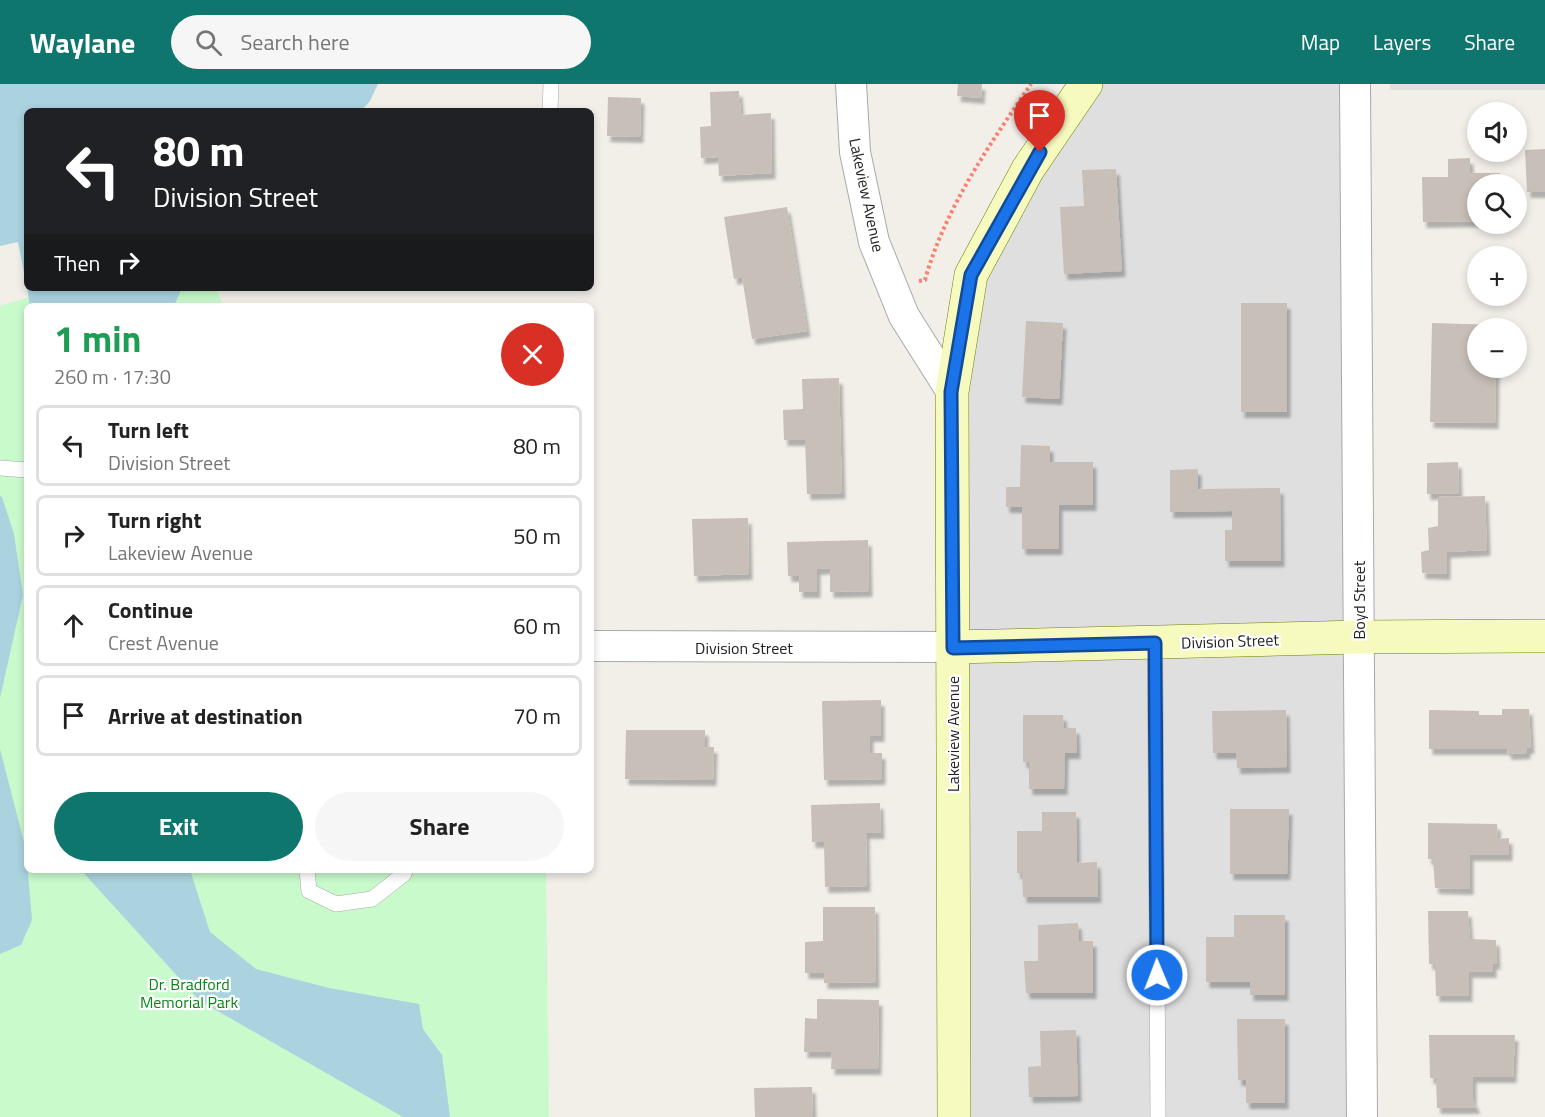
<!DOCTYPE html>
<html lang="en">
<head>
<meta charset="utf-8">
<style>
	:root { --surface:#fff; --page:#f6f6f6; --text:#222; --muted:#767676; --line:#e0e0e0; --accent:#0f766e }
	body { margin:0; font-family:"Titillium Web",sans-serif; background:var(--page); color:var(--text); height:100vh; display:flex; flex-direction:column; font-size:22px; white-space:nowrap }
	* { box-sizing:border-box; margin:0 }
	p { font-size:20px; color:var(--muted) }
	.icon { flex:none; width:33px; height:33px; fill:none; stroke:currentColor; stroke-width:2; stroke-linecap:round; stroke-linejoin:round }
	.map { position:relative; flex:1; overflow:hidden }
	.details { position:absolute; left:24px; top:219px; width:570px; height:570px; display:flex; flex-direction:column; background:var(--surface); border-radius:9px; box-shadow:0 3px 9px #0003 }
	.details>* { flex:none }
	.guide { position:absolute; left:24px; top:24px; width:570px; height:183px; border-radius:9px; box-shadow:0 3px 9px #0003; background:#202124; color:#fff; overflow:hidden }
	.buttons { position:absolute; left:1467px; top:18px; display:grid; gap:12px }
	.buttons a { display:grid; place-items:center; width:60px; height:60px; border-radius:50%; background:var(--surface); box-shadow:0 3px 9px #0003; font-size:30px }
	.pin { position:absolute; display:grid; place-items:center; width:51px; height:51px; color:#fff; margin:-62px -26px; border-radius:50% 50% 50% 0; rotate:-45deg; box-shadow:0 0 6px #0007 }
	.pin .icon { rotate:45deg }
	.me { position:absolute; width:66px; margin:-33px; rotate:359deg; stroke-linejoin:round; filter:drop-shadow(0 0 4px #0008) }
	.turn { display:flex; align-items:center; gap:21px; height:126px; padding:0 30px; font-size:27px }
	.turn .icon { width:78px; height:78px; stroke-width:2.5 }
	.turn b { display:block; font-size:42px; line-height:51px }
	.then { display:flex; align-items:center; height:57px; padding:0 30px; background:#0003; gap:12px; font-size:22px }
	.round { display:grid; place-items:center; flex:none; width:63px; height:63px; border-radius:32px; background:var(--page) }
	.summary { display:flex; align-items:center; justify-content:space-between; height:102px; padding:0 30px }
	h1 { font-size:36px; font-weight:700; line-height:45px; color:#1e9e55 }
	.primary-button { display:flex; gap:12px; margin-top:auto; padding:12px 30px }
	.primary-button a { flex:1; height:69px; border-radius:36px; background:var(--accent); color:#fff; font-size:24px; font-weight:700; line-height:69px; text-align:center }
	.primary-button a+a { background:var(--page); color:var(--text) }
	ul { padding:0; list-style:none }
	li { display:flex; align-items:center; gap:18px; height:81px; margin:0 12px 9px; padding:0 18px; border:3px solid var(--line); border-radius:9px }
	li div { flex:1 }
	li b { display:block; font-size:22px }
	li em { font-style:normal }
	header { display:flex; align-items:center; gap:36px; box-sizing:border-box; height:84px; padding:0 30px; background:var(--accent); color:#fff }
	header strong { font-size:28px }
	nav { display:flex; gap:33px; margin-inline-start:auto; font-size:21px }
	.search { width:420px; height:54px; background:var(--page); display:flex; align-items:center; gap:15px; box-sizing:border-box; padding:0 21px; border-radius:33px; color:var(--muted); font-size:22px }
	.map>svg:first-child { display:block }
	.residential { fill:#e0dfdf }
	.park { fill:#c8facc }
	.water { fill:#aad3df }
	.building { fill:#c7bfb8; filter:url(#shadow) }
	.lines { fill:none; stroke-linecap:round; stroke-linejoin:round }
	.lane-casing { stroke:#a9a9a9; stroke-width:16 }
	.street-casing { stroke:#a9a9a9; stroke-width:32 }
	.secondary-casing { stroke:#707d05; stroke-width:34 }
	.path { stroke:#fa8072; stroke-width:4; stroke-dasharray:3 3; stroke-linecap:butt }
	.lane { stroke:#fff; stroke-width:15 }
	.street { stroke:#fff; stroke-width:30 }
	.secondary { stroke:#f7fabf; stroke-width:33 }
	.route-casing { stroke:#114b97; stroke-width:15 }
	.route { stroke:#1a73e8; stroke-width:10 }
	.labels { text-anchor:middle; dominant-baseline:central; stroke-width:4.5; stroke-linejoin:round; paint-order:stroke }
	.street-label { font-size:16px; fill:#222; stroke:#fff }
	.park-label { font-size:16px; fill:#0c8416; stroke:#fff }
</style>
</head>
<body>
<header>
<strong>Waylane</strong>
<div class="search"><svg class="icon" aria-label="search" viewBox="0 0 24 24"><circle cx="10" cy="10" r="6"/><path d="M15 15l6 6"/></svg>Search here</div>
<nav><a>Map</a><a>Layers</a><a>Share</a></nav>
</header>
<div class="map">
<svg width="1545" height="1033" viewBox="0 0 1545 1033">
	<defs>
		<filter id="shadow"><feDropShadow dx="3.5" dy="6" stdDeviation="1.5" flood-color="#0004"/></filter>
	</defs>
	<rect width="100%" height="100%" fill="#f2efe9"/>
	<!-- residential -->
	<g class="residential">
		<path d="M 1091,0 L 1355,0 L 1362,1033 L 954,1033 L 953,563 L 971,191 Z"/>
		<rect x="1390" y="0" width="155" height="6"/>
	</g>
	<!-- park -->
	<path class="park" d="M 60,204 L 216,204 L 223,222 L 27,222 L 27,786 L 546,786 L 549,1033 L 0,1033 L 0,222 Z"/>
	<!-- water -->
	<g class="water">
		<path d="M 0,0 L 378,0 L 370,17 L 361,27 L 27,27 L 27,204 L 18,158 L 0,162 Z"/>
		<path d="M 27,204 L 182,204 L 174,222 L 30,222 Z"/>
		<path d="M 0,412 L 2,413 L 14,450 L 23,511 L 0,614 Z"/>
		<path d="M 0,665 L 26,766 L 32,836 L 21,861 L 0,870 Z"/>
		<path d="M 81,786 L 190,786 L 210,848 L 256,885 L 329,904 L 419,920 L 423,945 L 442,971 L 450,1033 L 403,1033 L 200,917 Z"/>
	</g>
	<!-- building -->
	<g class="building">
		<path d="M 958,0 L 982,0 L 981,14 L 957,12 Z"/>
		<path d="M 739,7 L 741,31 L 771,29 L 772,89 L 719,92 L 718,73 L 701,74 L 700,43 L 711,42 L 710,8 Z"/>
		<path d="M 608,13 L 641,14 L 640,53 L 607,52 Z"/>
		<path d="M 1545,65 L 1545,108 L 1527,108 L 1525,66 Z"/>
		<path d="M 1470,74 L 1470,89 L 1500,89 L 1500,100 L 1478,100 L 1478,137 L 1423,138 L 1422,93 L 1448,93 L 1448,75 Z"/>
		<path d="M 1116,85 L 1122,187 L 1064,190 L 1060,123 L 1084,122 L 1082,86 Z"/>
		<path d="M 787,123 L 807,247 L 752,255 L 742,193 L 734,195 L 724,133 Z"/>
		<rect x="1241" y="219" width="46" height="109"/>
		<path d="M 1026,237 L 1063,239 L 1059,315 L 1022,313 Z"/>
		<path d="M 1432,239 L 1497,241 L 1497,244 L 1478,244 L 1478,284 L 1496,284 L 1495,339 L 1430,338 Z"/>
		<path d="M 839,294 L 842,409 L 807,410 L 805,356 L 784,356 L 783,326 L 803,325 L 802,295 Z"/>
		<path d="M 1021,361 L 1050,362 L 1050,378 L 1093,378 L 1093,421 L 1059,421 L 1059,465 L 1022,465 L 1022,423 L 1006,423 L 1006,403 L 1020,403 Z"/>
		<path d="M 1458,378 L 1459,409 L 1427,410 L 1427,379 Z"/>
		<path d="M 1198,385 L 1198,405 L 1280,404 L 1281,477 L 1225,477 L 1225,446 L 1232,446 L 1232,427 L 1170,428 L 1170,386 Z"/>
		<path d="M 1485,412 L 1487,466 L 1447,468 L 1447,490 L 1422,489 L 1421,468 L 1429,466 L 1428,444 L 1438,442 L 1438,413 Z"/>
		<path d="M 748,434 L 749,490 L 694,492 L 692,435 Z"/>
		<path d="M 868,456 L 869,507 L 830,508 L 830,484 L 817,485 L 817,508 L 799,508 L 799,492 L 788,492 L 787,458 Z"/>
		<path d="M 881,616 L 881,652 L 870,652 L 870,669 L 882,669 L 882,695 L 824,696 L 822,617 Z"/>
		<path d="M 1502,625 L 1529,625 L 1531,664 L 1527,664 L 1527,669 L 1508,670 L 1507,665 L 1429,665 L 1429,626 L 1479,627 L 1479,631 L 1502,631 Z"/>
		<path d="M 1286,626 L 1287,683 L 1237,684 L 1236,669 L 1213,669 L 1212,627 Z"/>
		<path d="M 1023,631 L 1063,631 L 1064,644 L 1076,644 L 1077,669 L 1065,669 L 1064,705 L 1029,705 L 1029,678 L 1023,678 Z"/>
		<path d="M 626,646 L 705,646 L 705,663 L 714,663 L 713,696 L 625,695 Z"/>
		<path d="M 880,719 L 881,749 L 866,749 L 867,802 L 825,803 L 824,758 L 812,758 L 811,721 Z"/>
		<path d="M 1230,725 L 1289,725 L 1287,790 L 1230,790 Z"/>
		<path d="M 1042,728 L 1076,728 L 1077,779 L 1097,778 L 1098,813 L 1023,813 L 1022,789 L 1017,789 L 1017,747 L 1042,747 Z"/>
		<path d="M 1428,739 L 1497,740 L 1498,755 L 1509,754 L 1509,771 L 1470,771 L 1470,805 L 1435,804 L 1433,775 L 1428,775 Z"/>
		<path d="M 823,823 L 875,823 L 876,898 L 824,899 L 824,889 L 805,889 L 805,858 L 823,857 Z"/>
		<path d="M 1428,827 L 1468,827 L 1470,855 L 1496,856 L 1497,880 L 1493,879 L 1493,888 L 1469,888 L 1469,912 L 1436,912 L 1435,880 L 1429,880 Z"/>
		<path d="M 1234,831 L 1285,831 L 1285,911 L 1250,911 L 1250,898 L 1206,898 L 1206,853 L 1234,853 Z"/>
		<path d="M 1078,839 L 1079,857 L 1093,857 L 1093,909 L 1026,909 L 1024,877 L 1038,877 L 1038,841 Z"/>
		<path d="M 817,915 L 879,916 L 878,985 L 831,985 L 832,968 L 804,968 L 805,934 L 817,935 Z"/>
		<path d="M 1237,935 L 1285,935 L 1285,1019 L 1246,1019 L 1246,996 L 1238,996 Z"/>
		<path d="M 1076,946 L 1078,1012 L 1029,1013 L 1028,983 L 1041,982 L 1040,947 Z"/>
		<path d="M 1429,951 L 1515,951 L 1513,993 L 1473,993 L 1473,1016 L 1477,1024 L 1437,1024 L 1436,994 L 1430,994 Z"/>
		<path d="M 812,1003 L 813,1033 L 755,1033 L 754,1004 Z"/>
	</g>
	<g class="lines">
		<defs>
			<g id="lane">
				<path d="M 550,27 L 551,0"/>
				<path d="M 0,384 L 27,386"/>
				<path d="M 1155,559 L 1158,1033"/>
				<path d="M 307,786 L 309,807 L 336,820 L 372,815 L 404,790 L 405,786"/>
			</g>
			<g id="street">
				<path d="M 851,0 L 855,68 L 874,158 L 904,232 L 952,308"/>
				<path d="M 1355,0 L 1362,1033"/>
				<path d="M 591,562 L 953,563"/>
			</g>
			<g id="secondary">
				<path d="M 953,563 L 1359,553 L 1545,552"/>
				<path d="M 954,1033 L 952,308 L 971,191 L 1028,85 L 1086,0"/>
			</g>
		</defs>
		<!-- lane casing -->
		<use href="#lane" class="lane-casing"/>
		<!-- street casing -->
		<use href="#street" class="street-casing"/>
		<!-- secondary casing -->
		<use href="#secondary" class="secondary-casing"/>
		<!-- path -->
		<path class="path" d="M 919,197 L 925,196 C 945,124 990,60 1031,0"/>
		<!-- lane -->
		<use href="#lane" class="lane"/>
		<!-- street -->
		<use href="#street" class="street"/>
		<!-- secondary -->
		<use href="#secondary" class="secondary"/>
	</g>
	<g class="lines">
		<defs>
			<path id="route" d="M 1040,68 L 971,191 L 951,308 L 953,564 L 1155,559 L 1157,891"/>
		</defs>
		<!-- route casing -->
		<use href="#route" class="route-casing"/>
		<!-- route -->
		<use href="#route" class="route"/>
	</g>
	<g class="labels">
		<!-- street labels -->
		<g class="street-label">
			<text transform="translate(867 111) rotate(78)">Lakeview Avenue</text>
			<text transform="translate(1359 516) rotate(-90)">Boyd Street</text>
			<text transform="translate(1230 557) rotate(-2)">Division Street</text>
			<text x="744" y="564">Division Street</text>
			<text transform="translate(953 650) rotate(-90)">Lakeview Avenue</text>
		</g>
		<!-- park labels -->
		<g class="park-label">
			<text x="189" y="900">Dr. Bradford<tspan x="189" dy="18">Memorial Park</tspan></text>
		</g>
	</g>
</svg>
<div class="buttons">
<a><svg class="icon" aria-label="sound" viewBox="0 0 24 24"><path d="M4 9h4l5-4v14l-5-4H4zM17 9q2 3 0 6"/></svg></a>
<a><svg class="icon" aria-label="search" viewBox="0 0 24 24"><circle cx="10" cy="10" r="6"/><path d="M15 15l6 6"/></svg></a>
<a>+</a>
<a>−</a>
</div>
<div class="pin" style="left:1040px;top:68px;background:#d93025"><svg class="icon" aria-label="arrive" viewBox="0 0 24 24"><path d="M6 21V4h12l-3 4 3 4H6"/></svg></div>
<svg class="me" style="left:1157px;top:891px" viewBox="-20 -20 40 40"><circle r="17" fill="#1a73e8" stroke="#fff" stroke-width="3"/><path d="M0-11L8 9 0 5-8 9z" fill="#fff"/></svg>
<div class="guide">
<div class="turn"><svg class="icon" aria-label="left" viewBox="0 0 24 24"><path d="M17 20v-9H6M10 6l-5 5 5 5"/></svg><div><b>80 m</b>Division Street</div></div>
<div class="then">Then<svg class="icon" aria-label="right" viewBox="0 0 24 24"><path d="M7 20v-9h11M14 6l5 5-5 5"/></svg></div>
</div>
<section class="details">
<div class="summary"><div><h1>1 min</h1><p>260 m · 17:30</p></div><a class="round" style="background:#d93025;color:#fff"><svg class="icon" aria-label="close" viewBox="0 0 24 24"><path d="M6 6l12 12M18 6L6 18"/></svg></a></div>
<ul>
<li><svg class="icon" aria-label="left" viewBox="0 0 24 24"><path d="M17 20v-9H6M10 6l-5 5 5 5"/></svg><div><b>Turn left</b><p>Division Street</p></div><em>80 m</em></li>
<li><svg class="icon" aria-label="right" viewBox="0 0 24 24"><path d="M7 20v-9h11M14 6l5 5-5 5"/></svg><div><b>Turn right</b><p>Lakeview Avenue</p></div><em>50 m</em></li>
<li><svg class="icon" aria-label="ahead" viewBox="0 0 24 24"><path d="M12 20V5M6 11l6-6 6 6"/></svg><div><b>Continue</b><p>Crest Avenue</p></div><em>60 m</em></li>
<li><svg class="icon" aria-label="arrive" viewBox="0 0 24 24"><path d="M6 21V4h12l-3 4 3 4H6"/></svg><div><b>Arrive at destination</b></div><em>70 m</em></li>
</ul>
<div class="primary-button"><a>Exit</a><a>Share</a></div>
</section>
</div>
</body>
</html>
